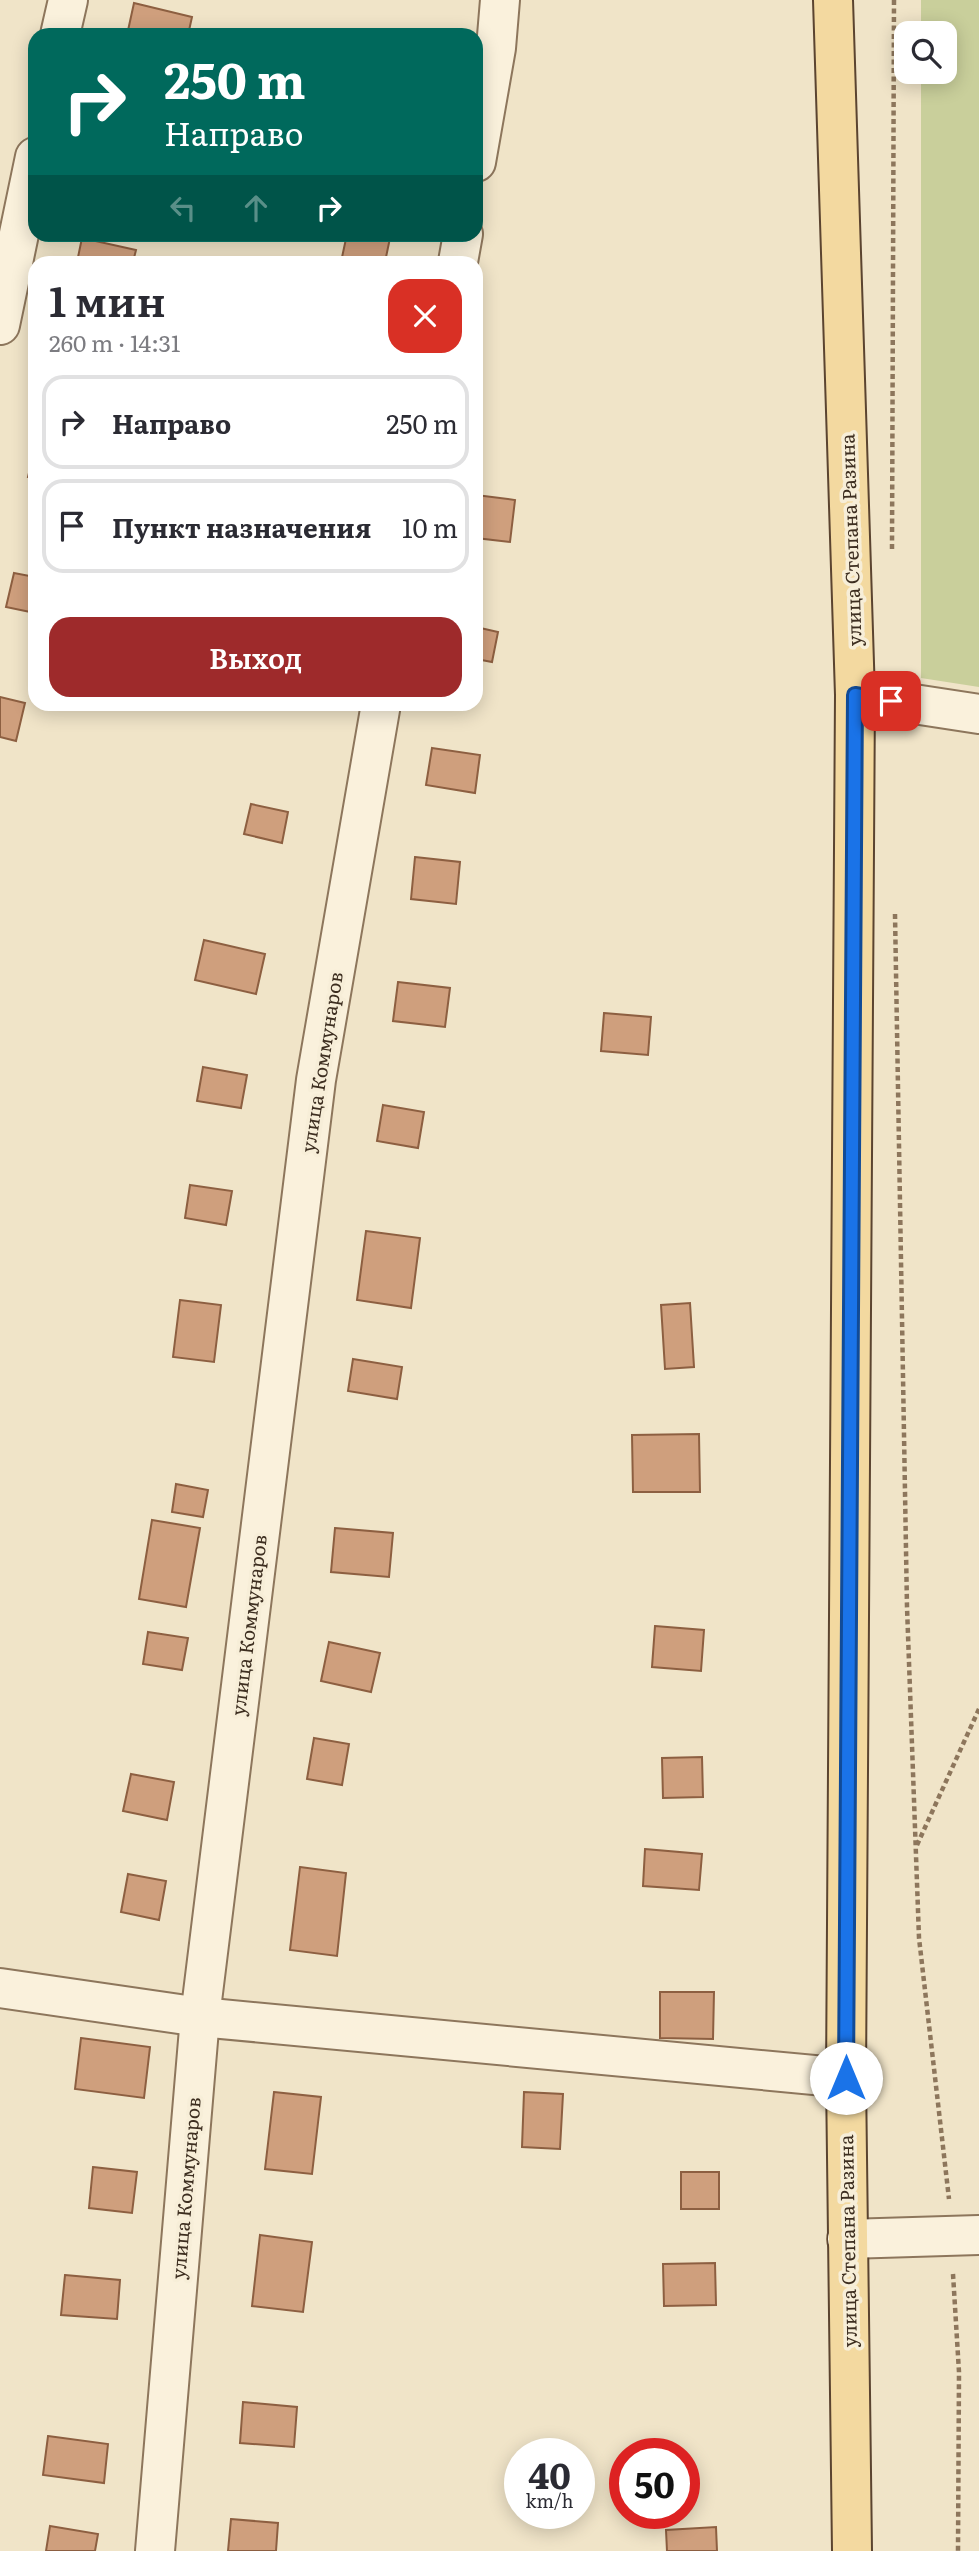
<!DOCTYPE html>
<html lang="ru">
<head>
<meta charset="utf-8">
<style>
	:root { --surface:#fff; --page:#f7f7f7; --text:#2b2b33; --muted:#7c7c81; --line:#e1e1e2; --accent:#9e2a2b }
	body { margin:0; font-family:Literata,serif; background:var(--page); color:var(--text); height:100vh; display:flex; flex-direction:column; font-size:26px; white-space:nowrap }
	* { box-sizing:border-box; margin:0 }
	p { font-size:23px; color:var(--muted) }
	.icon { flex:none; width:38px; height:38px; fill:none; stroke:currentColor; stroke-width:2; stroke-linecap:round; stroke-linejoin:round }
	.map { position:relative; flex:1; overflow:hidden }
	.sheet { position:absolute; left:28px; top:256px; width:455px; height:455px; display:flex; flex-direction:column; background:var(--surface); border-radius:21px; box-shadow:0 4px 18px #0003 }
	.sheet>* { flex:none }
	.banner { position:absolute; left:28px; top:28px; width:455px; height:214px; border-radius:21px; box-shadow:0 4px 18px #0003; background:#00695c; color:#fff; overflow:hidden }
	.fabs { position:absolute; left:894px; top:21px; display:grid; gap:14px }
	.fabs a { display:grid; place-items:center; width:63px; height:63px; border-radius:14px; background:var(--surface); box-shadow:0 4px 18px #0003; font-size:35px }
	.speed { position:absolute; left:504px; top:2438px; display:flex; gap:14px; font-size:35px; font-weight:700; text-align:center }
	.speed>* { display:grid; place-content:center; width:91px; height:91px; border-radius:50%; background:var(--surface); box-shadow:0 4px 18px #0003; line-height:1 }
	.speed small { font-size:18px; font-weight:400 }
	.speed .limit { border:10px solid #d22; background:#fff; color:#111 }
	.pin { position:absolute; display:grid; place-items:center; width:60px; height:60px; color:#fff; margin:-30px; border-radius:14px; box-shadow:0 4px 10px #0006 }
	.me { position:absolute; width:77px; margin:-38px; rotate:0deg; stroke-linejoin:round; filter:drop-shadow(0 0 5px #0008) }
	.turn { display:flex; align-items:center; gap:24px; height:147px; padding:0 21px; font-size:32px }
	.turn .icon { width:91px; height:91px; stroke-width:2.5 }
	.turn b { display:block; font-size:49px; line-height:60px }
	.lanes { display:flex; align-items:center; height:66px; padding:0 21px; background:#0003; justify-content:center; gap:35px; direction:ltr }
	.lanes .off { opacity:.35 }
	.round { display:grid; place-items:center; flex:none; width:74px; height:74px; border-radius:21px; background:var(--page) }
	.head { display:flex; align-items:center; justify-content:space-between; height:119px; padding:0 21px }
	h1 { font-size:42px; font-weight:600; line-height:52px }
	.primary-button { display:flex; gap:14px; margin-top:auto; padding:14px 21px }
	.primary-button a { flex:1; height:80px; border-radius:21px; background:var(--accent); color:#fff; font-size:28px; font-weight:600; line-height:80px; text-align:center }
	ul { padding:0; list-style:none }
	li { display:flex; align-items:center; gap:21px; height:94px; margin:0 14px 10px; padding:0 7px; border:4px solid var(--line); border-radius:21px }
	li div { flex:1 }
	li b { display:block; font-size:26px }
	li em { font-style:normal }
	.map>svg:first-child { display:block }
	.green { fill:#c9cf9b }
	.building { fill:#cf9f7d; stroke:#8d5f41; stroke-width:2 }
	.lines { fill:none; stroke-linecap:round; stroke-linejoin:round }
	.minor-casing { stroke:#8d765c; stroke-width:42 }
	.major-casing { stroke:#5b4430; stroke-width:42 }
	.path { stroke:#8d765c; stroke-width:4.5; stroke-dasharray:5 3.5; stroke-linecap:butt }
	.minor { stroke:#faf1dc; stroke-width:38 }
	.major { stroke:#f3d9a0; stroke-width:38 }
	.route-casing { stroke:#114b97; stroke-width:18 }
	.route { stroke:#1a73e8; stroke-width:12 }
	.labels { text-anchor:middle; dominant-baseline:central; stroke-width:7; stroke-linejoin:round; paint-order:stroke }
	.street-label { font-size:19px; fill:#3d2e20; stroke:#f7eed8 }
</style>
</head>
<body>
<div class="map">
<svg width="979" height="2551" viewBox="0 0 979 2551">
	<rect width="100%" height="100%" fill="#f0e4c8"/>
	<!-- green -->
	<path class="green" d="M 921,0 L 979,0 L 979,687 L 921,678 L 921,72 L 945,72 L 945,33 L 921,33 Z"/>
	<!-- building -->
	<g class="building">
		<path d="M 134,3 L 192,17 L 188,35 L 127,35 Z"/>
		<path d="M 347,234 L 373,234 L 390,238 L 385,262 L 341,262 Z"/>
		<path d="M 82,238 L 136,250 L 133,262 L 77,262 Z"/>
		<path d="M 35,448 L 35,479 L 28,477 Z"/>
		<path d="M 476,495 L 515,500 L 510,542 L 476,538 Z"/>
		<path d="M 14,573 L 35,577 L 35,613 L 6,607 Z"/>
		<path d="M 476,627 L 498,632 L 492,662 L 476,659 Z"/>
		<path d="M 0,697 L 25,703 L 16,741 L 0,737 Z"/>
		<path d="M 432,748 L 480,755 L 475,793 L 426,785 Z"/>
		<path d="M 251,804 L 288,812 L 282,843 L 244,834 Z"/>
		<path d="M 415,857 L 460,862 L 456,904 L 411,899 Z"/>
		<path d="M 204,940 L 265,954 L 256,994 L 195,980 Z"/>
		<path d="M 398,982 L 450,988 L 445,1027 L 393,1021 Z"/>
		<path d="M 604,1013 L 651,1017 L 648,1055 L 601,1051 Z"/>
		<path d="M 203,1067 L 247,1075 L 241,1108 L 197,1101 Z"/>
		<path d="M 383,1105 L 424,1112 L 418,1148 L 377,1141 Z"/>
		<path d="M 190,1185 L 232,1191 L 226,1225 L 185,1218 Z"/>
		<path d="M 366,1231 L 420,1238 L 411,1308 L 357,1300 Z"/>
		<path d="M 180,1300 L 221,1305 L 214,1362 L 173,1357 Z"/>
		<path d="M 690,1303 L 694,1367 L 665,1369 L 661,1305 Z"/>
		<path d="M 353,1359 L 402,1367 L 397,1399 L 348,1391 Z"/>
		<path d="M 699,1434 L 700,1492 L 633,1492 L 632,1435 Z"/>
		<path d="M 176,1484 L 208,1490 L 203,1517 L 172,1512 Z"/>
		<path d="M 152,1520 L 200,1528 L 186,1607 L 139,1599 Z"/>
		<path d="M 335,1528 L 393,1533 L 389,1577 L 331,1572 Z"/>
		<path d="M 655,1626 L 704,1630 L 701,1671 L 652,1667 Z"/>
		<path d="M 148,1632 L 188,1638 L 182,1670 L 143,1664 Z"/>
		<path d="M 329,1642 L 380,1653 L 371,1692 L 321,1681 Z"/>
		<path d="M 314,1738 L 349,1744 L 342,1785 L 307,1779 Z"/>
		<path d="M 702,1757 L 703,1797 L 663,1798 L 662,1758 Z"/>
		<path d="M 131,1774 L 174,1782 L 167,1820 L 123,1811 Z"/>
		<path d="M 645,1849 L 702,1854 L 699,1890 L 643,1886 Z"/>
		<path d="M 300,1867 L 346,1873 L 337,1956 L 290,1950 Z"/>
		<path d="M 128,1874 L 166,1881 L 159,1920 L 121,1912 Z"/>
		<path d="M 660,1992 L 714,1992 L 713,2039 L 660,2038 Z"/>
		<path d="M 81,2038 L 150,2047 L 144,2098 L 75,2089 Z"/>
		<path d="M 274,2092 L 321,2097 L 312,2174 L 265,2169 Z"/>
		<path d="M 524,2092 L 563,2094 L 560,2149 L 522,2147 Z"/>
		<path d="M 93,2167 L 137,2172 L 132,2213 L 89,2208 Z"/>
		<rect x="681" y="2172" width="38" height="37"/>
		<path d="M 260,2235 L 312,2242 L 303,2312 L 252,2306 Z"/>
		<path d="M 715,2263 L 716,2305 L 664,2306 L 663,2264 Z"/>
		<path d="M 65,2275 L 120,2280 L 117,2319 L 61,2315 Z"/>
		<path d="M 243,2402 L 297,2407 L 294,2447 L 240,2443 Z"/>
		<path d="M 48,2436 L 108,2444 L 104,2483 L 43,2475 Z"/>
		<path d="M 231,2519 L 278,2523 L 276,2551 L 228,2551 Z"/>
		<path d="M 50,2526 L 98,2534 L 95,2551 L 46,2551 Z"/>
		<path d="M 716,2527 L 717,2551 L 667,2551 L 666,2530 Z"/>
	</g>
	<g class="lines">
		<defs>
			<g id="minor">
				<path d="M 60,35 L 68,0"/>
				<path d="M 476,162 L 496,48 L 500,0"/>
				<path d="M 458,262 L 463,234"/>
				<path d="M 0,325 L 35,157"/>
				<path d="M 855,695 L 979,714"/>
				<path d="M 0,1988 L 200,2017 L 846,2078"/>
				<path d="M 847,2239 L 979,2235"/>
				<path d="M 155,2551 L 200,2017 L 316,1080 L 381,704"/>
			</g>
			<path id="major" d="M 833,0 L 855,695 L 846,2078 L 852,2551"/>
		</defs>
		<!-- minor casing -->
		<use href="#minor" class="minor-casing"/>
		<!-- major casing -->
		<use href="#major" class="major-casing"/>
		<!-- path -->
		<g class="path">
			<path d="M 892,549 L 894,0"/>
			<path d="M 895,914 L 907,1607 L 919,1938 L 949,2199"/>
			<path d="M 917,1845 L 979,1709"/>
			<path d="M 953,2274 L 959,2372 L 958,2551"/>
		</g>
		<!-- minor -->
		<use href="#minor" class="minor"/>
		<!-- major -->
		<use href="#major" class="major"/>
	</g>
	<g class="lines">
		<defs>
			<path id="route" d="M 846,2078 L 855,695 L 891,701"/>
		</defs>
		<!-- route casing -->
		<use href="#route" class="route-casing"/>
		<!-- route -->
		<use href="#route" class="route"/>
	</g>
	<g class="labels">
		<!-- street labels -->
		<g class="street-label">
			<text transform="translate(850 540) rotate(-92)">улица Степана Разина</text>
			<text transform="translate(321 1062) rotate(-81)">улица Коммунаров</text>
			<text transform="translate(248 1625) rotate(-83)">улица Коммунаров</text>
			<text transform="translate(185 2188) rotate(-85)">улица Коммунаров</text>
			<text transform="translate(847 2241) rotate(-91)">улица Степана Разина</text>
		</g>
	</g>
</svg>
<div class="fabs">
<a><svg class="icon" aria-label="search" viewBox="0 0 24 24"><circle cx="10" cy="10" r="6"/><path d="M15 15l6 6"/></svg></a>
</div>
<div class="speed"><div>40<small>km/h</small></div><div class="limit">50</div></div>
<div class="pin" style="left:891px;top:701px;background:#d93025"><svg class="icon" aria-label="arrive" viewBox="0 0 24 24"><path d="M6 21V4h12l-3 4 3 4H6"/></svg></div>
<svg class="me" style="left:846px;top:2078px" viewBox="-20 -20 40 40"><circle r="19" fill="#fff"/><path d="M0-13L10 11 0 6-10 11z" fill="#1a73e8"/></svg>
<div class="banner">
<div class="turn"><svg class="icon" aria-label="right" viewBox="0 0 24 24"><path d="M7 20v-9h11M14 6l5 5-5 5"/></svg><div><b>250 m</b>Направо</div></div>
<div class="lanes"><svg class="icon off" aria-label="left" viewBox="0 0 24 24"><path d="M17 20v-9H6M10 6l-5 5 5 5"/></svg><svg class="icon off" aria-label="ahead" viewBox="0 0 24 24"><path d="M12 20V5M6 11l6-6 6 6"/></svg><svg class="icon" aria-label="right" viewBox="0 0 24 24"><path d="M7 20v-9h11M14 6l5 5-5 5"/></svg></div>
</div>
<section class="sheet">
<div class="head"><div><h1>1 мин</h1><p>260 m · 14:31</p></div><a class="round" style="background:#d93025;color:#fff"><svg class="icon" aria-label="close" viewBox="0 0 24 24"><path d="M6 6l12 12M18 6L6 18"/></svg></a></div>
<ul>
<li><svg class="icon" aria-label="right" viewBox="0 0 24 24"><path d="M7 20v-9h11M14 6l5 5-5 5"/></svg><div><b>Направо</b></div><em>250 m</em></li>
<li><svg class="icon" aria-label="arrive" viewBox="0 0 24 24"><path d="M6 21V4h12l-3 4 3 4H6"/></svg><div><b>Пункт назначения</b></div><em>10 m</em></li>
</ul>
<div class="primary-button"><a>Выход</a></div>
</section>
</div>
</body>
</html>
